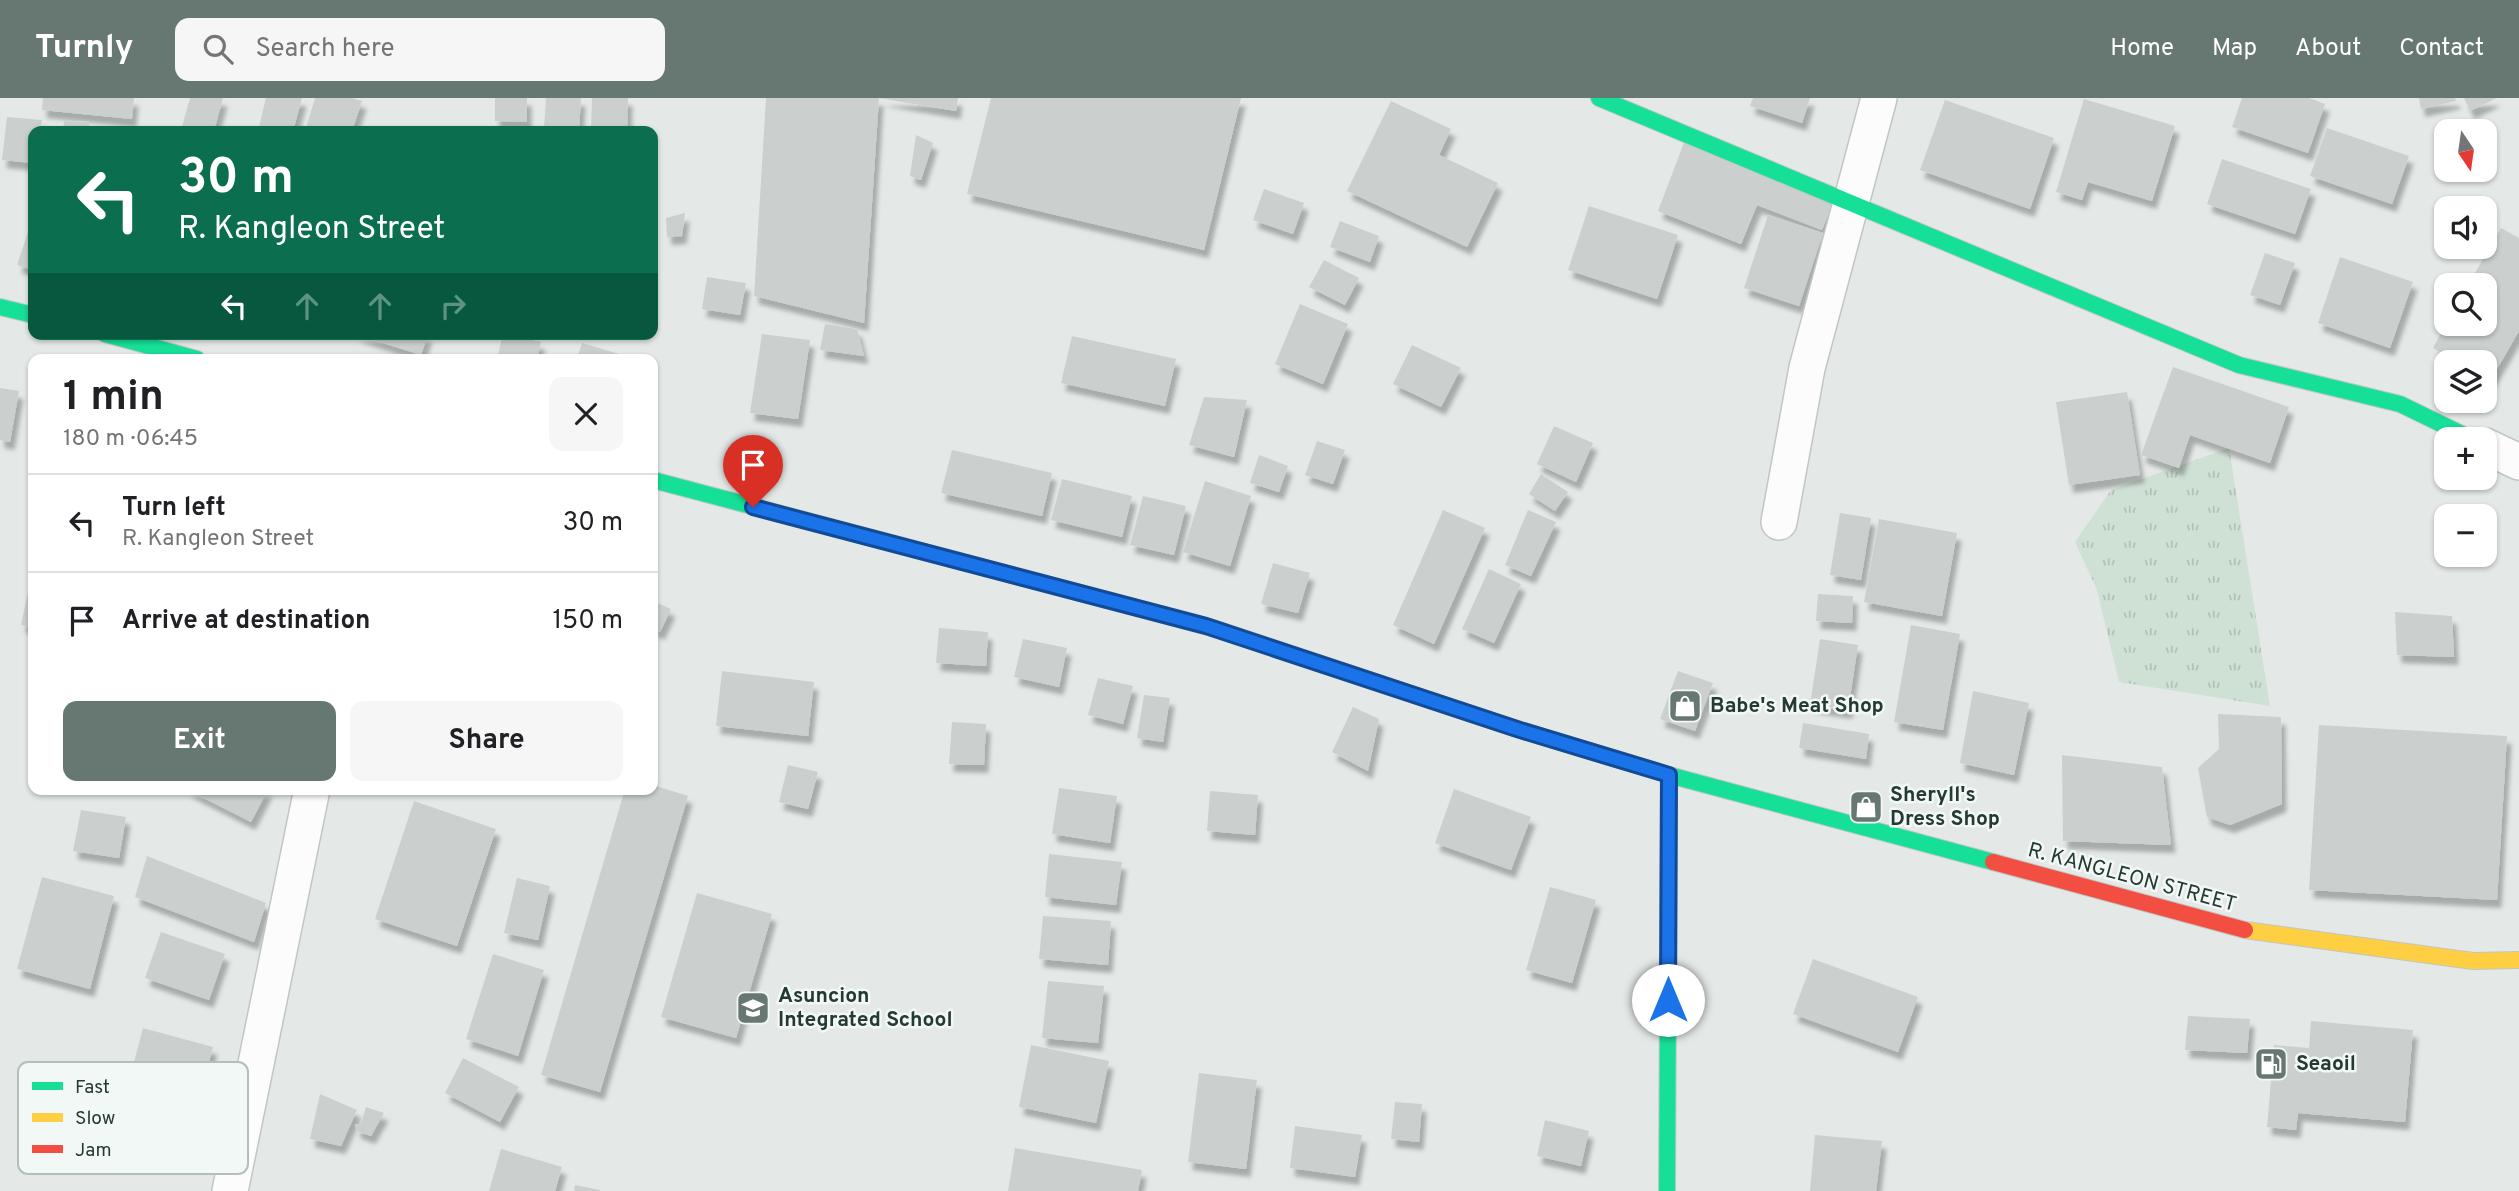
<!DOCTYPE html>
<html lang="en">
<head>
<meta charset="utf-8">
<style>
	:root { --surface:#fff; --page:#f6f6f6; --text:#202124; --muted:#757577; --line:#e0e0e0; --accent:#677772 }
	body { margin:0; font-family:Overpass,sans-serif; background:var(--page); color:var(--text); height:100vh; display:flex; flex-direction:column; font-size:26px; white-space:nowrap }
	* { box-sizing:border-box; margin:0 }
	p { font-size:23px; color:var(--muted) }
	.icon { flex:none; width:38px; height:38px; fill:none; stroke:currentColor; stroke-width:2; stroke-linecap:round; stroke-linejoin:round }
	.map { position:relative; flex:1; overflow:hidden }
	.side { position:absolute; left:28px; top:256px; width:630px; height:441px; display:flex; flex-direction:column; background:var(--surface); border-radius:14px; box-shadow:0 2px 5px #0004 }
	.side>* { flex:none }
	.guide { position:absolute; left:28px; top:28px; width:630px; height:214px; border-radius:14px; box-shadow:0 2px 5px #0004; background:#0b6e4f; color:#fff; overflow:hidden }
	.needle { width:46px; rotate:167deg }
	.tools { position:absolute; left:2434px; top:21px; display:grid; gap:14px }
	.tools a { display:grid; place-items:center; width:63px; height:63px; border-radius:14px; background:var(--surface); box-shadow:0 2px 5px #0004; font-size:35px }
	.pin { position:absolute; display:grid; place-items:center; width:60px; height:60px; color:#fff; margin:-72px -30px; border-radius:50% 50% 50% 0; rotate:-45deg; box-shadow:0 0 7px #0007 }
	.pin .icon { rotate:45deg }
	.me { position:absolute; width:77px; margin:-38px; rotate:0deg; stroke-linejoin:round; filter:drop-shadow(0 0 5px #0008) }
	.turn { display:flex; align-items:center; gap:24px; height:147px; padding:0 35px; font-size:32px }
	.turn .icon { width:91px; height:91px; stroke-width:2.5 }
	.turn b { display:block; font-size:49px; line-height:60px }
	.lanes { display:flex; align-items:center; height:66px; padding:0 35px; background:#0003; justify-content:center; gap:35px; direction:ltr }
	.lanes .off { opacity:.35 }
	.round { display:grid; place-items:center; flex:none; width:74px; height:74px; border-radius:14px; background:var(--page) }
	.head { display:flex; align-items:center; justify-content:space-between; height:119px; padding:0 35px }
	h1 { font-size:42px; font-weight:700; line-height:52px }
	.cta { display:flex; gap:14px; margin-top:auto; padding:14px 35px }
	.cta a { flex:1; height:80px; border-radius:14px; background:var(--accent); color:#fff; font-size:28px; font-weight:700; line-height:80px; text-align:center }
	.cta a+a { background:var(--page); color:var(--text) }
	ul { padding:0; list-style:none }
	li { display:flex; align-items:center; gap:21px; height:98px; padding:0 35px; border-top:2px solid var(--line) }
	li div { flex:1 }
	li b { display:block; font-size:26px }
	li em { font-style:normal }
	header { display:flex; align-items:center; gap:42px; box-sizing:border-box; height:98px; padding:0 35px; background:var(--accent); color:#fff }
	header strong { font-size:33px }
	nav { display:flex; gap:38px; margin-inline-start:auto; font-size:24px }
	.search { width:490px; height:63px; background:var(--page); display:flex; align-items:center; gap:18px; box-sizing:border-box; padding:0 24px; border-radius:14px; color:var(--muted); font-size:26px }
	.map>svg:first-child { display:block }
	.grass { fill:url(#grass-tufts) }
	.building { fill:#cbd0ce; filter:url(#shadow) }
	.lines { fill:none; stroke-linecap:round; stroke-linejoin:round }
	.street-casing { stroke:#c1c6c4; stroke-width:38 }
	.fast-casing { stroke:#c0c6c4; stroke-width:18 }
	.slow-casing { stroke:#c0c6c4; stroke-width:18 }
	.jam-casing { stroke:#c0c6c4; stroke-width:18 }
	.street { stroke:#fbfcfb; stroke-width:35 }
	.fast { stroke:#16e098; stroke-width:16 }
	.slow { stroke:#ffcf43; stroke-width:16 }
	.jam { stroke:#f24e42; stroke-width:16 }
	.route-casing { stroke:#114b97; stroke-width:18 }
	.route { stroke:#1a73e8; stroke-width:12 }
	.labels { text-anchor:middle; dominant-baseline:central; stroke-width:5; stroke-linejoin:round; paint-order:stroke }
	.poi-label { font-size:21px; font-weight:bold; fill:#243a33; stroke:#f2f8f5; text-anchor:start }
	.street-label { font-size:21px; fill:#243a33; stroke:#f2f8f5 }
	.key { fill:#f2f8f5; stroke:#b4bfbb; stroke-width:2 }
	.key-label { font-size:19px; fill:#243a33 }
</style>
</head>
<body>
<header>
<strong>Turnly</strong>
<div class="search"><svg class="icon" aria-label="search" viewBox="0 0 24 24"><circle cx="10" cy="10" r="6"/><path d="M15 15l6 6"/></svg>Search here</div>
<nav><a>Home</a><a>Map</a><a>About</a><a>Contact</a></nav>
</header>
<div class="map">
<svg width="2519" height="1093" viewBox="0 0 2519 1093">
	<defs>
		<pattern id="grass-tufts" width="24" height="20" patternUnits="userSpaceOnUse" patternTransform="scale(1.75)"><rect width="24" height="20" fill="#cfe0d4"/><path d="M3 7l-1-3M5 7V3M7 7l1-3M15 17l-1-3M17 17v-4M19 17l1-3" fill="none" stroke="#b2c1b6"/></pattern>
		<filter id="shadow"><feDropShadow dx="4.5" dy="8" stdDeviation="2" flood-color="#0004"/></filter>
	</defs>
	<rect width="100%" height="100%" fill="#e4e9e7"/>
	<!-- grass -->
	<path class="grass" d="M 2229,350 L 2270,608 L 2119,584 L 2097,492 L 2075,444 L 2111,392 Z"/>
	<!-- building -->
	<g class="building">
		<path d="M 43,0 L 134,0 L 132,21 L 42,12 Z"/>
		<path d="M 190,0 L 223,0 L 214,33 L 181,32 Z"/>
		<path d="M 266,0 L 302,0 L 293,33 L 258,33 Z"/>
		<path d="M 315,0 L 352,0 L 362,3 L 352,33 L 316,33 L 306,30 Z"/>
		<path d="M 495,0 L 527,0 L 527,24 L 495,23 Z"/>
		<path d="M 546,0 L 581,0 L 579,32 L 544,30 Z"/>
		<path d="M 592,0 L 628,0 L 627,32 L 591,30 Z"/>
		<path d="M 766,0 L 879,0 L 864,225 L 754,198 Z"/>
		<path d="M 879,0 L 958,0 L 956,13 Z"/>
		<path d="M 991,0 L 1241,0 L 1204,152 L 967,96 Z"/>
		<path d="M 1753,0 L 1810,0 L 1802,25 L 1750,8 Z"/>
		<path d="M 2242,0 L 2309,0 L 2325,6 L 2308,55 L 2232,29 Z"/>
		<path d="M 2419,0 L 2455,0 L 2456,3 L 2421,11 Z"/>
		<path d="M 2464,0 L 2497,0 L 2470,13 Z"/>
		<path d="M 2084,1 L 2175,28 L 2152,103 L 2088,84 L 2082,102 L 2056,94 Z"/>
		<path d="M 1945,2 L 2054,40 L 2030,111 L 1920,72 Z"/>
		<path d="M 1391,3 L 1451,31 L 1439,57 L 1498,85 L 1467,149 L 1347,93 Z"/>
		<path d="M 7,19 L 42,22 L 40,33 L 33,33 L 33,65 L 2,62 Z"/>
		<path d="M 64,23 L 89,24 L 89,33 L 63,33 Z"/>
		<path d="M 2327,30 L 2409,58 L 2392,106 L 2310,78 Z"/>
		<path d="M 916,37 L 933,45 L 921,82 L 910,78 Z"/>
		<path d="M 1685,42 L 1835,100 L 1822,132 L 1757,107 L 1741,146 L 1658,113 Z"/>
		<path d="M 2222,61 L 2311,91 L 2295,136 L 2207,106 Z"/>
		<path d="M 1264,91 L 1304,105 L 1293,136 L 1253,122 Z"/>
		<path d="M 1589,108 L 1678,137 L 1657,201 L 1568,172 Z"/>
		<path d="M 685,115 L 682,138 L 667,139 L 666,120 Z"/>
		<path d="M 1768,117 L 1823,135 L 1799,208 L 1744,190 Z"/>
		<path d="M 1340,123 L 1379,138 L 1370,164 L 1330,149 Z"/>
		<path d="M 30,128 L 33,130 L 33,172 L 17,167 Z"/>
		<path d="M 2501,130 L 2519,140 L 2519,233 L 2490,283 L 2485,280 L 2485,264 L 2458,264 L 2433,250 L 2446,226 L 2485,226 L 2485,187 L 2468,187 Z"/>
		<path d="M 2265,155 L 2295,165 L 2280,207 L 2250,197 Z"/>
		<path d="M 2340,159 L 2413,184 L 2390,250 L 2318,225 Z"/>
		<path d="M 1324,162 L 1359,180 L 1345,207 L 1309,189 Z"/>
		<path d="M 707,179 L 746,185 L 740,217 L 702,211 Z"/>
		<path d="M 1300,206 L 1348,226 L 1323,286 L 1275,266 Z"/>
		<path d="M 825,226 L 857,231 L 864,258 L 820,252 Z"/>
		<path d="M 355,236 L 428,236 L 421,257 Z"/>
		<path d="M 503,236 L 541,244 L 537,261 L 497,261 Z"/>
		<path d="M 762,236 L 810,242 L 798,321 L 750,315 Z"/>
		<path d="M 1072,238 L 1176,261 L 1165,308 L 1061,285 Z"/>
		<path d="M 582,245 L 626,258 L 625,261 L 577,261 Z"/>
		<path d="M 1412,247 L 1461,270 L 1441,309 L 1393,286 Z"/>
		<path d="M 2173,269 L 2289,309 L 2270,365 L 2190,337 L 2179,370 L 2141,357 Z"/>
		<path d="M 0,290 L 19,293 L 10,344 L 0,342 Z"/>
		<path d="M 2127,294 L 2140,377 L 2069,387 L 2056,304 Z"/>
		<path d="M 1204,299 L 1247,302 L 1234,359 L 1189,347 Z"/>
		<path d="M 1554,328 L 1593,345 L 1576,384 L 1537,366 Z"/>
		<path d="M 1317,343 L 1345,352 L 1333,386 L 1305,377 Z"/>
		<path d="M 952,352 L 1052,375 L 1042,418 L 941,395 Z"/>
		<path d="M 1259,357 L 1288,368 L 1279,394 L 1250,385 Z"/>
		<path d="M 1541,376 L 1568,394 L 1555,413 L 1529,396 Z"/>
		<path d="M 1062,381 L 1132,398 L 1122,439 L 1051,422 Z"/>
		<path d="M 1205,383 L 1251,398 L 1230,468 L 1183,454 Z"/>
		<path d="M 1143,398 L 1186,408 L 1174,457 L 1130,447 Z"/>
		<path d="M 1443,412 L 1485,430 L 1434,546 L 1393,527 Z"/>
		<path d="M 1528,412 L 1556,424 L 1531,478 L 1505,467 Z"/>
		<path d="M 1840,415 L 1871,420 L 1861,482 L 1830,477 Z"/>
		<path d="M 1879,421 L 1957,435 L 1942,518 L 1864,504 Z"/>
		<path d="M 1273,465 L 1310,475 L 1298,515 L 1261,506 Z"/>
		<path d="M 1489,471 L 1521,486 L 1494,545 L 1462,531 Z"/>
		<path d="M 32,475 L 33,475 L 33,529 L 21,527 Z"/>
		<path d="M 1818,496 L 1853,498 L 1852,525 L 1816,523 Z"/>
		<path d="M 653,503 L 671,511 L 660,534 L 653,531 Z"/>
		<path d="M 2395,514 L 2452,518 L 2454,559 L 2397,557 Z"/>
		<path d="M 1911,527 L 1960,536 L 1943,632 L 1894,624 Z"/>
		<path d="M 939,530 L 988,534 L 986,568 L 936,565 Z"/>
		<path d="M 1023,541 L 1067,550 L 1059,589 L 1014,579 Z"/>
		<path d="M 1820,541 L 1858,547 L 1848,613 L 1810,607 Z"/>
		<path d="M 722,573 L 814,584 L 808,638 L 716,628 Z"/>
		<path d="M 1678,573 L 1713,585 L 1695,633 L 1660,621 Z"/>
		<path d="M 1098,580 L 1133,588 L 1123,626 L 1088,617 Z"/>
		<path d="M 1973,593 L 2029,605 L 2014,677 L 1960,665 Z"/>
		<path d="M 1144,597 L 1170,600 L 1163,644 L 1137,640 Z"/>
		<path d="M 1353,609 L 1379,621 L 1368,673 L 1332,654 Z"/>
		<path d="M 2218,616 L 2281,619 L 2282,706 L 2230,727 L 2207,719 L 2198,670 L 2219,651 Z"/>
		<path d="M 952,624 L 986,626 L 984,667 L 949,666 Z"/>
		<path d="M 1803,625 L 1869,636 L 1866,661 L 1799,650 Z"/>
		<path d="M 2319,627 L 2507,638 L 2497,802 L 2309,792 Z"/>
		<path d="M 2062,657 L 2162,669 L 2171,747 L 2063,743 Z"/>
		<path d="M 788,667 L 818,674 L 808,711 L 779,704 Z"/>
		<path d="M 653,687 L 688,698 L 600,994 L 541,977 L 625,691 L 653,691 Z"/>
		<path d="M 1059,690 L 1117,698 L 1110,745 L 1052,736 Z"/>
		<path d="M 186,691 L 268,691 L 251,724 Z"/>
		<path d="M 1454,691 L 1531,719 L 1511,772 L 1435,745 Z"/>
		<path d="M 1210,693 L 1258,697 L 1255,737 L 1207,733 Z"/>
		<path d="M 414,703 L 496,731 L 457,848 L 375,821 Z"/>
		<path d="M 81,712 L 126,719 L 119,760 L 73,753 Z"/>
		<path d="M 1049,756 L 1122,764 L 1116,807 L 1045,799 Z"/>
		<path d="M 147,758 L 266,805 L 254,844 L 135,799 Z"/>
		<path d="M 42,779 L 114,798 L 90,891 L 17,871 Z"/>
		<path d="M 517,780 L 550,788 L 538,842 L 504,835 Z"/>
		<path d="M 1550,789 L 1596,802 L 1572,885 L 1526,872 Z"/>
		<path d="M 697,795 L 772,816 L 736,940 L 661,919 Z"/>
		<path d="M 1043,818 L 1111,823 L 1108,867 L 1039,861 Z"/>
		<path d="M 161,834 L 225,856 L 209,902 L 145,880 Z"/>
		<path d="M 493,856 L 544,872 L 518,958 L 466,941 Z"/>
		<path d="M 1813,861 L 1918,899 L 1898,954 L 1793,916 Z"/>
		<path d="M 1048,883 L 1104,888 L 1098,945 L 1042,940 Z"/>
		<path d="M 2188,918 L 2250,921 L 2247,955 L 2185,952 Z"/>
		<path d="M 2311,923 L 2413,932 L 2405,1024 L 2298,1015 L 2296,1032 L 2267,1029 L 2274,947 L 2309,950 Z"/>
		<path d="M 143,930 L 213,949 L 188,1043 L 118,1025 Z"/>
		<path d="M 1031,947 L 1109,963 L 1096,1025 L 1019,1009 Z"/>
		<path d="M 463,960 L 519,989 L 500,1024 L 445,995 Z"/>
		<path d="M 1199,975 L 1257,982 L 1246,1071 L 1188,1064 Z"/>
		<path d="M 320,996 L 357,1012 L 341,1048 L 310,1041 Z"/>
		<path d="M 1395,1004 L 1422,1006 L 1419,1044 L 1391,1041 Z"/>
		<path d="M 366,1009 L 384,1015 L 371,1038 L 357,1033 L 355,1026 L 361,1026 Z"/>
		<path d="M 1545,1022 L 1589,1033 L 1581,1068 L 1537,1058 Z"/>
		<path d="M 1295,1028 L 1362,1037 L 1355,1079 L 1290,1070 Z"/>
		<path d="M 1815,1037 L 1882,1043 L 1876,1093 L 1810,1093 Z"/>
		<path d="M 1015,1050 L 1142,1072 L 1138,1093 L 1008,1093 Z"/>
		<path d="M 501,1051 L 562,1069 L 555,1093 L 489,1093 Z"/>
		<path d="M 575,1087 L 600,1092 L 600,1093 L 574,1093 Z"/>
	</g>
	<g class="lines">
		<defs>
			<g id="street">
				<path d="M 2485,348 L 2519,364"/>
				<path d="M 1779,424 L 1807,270 L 1879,0"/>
				<path d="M 230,1093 L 312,691"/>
			</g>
			<g id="fast">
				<path d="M 1599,0 L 2239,267 L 2400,306 L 2472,341"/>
				<path d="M 0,209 L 33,217"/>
				<path d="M 105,236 L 197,261"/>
				<path d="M 653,382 L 1213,530"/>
				<path d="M 1514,630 L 1669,677 L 1993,764"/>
				<path d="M 1667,1093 L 1669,677"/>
			</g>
			<g id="slow">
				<path d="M 1213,530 L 1514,630"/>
				<path d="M 2245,832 L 2473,863 L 2519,862"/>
			</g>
			<path id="jam" d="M 1993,764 L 2245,832"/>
		</defs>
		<!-- street casing -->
		<use href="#street" class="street-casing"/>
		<!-- fast casing -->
		<use href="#fast" class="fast-casing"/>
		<!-- slow casing -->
		<use href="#slow" class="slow-casing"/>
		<!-- jam casing -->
		<use href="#jam" class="jam-casing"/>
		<!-- street -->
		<use href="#street" class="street"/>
		<!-- fast -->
		<use href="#fast" class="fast"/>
		<!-- slow -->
		<use href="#slow" class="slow"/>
		<!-- jam -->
		<use href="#jam" class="jam"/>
	</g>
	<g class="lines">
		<defs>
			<path id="route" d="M 753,409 L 1206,528 L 1520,632 L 1669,677 L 1668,902"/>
		</defs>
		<!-- route casing -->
		<use href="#route" class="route-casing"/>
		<!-- route -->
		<use href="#route" class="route"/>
	</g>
	<!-- icons -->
	<defs>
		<symbol id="shop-square" viewBox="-11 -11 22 22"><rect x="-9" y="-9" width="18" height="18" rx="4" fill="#677772" stroke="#f2f8f5"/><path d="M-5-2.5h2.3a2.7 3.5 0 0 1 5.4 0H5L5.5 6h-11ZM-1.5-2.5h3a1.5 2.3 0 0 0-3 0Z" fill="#fff"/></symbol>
		<symbol id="school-square" viewBox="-11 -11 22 22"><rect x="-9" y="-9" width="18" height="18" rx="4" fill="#677772" stroke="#f2f8f5"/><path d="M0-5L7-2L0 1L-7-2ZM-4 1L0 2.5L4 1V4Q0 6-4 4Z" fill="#fff"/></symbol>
		<symbol id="fuel-square" viewBox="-11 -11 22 22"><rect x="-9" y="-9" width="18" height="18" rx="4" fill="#677772" stroke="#f2f8f5"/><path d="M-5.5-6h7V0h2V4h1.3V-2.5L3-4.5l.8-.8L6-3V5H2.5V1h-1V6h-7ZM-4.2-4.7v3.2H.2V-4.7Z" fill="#fff"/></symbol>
	</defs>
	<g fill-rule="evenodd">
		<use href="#shop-square" x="1666" y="589" width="38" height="38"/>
		<use href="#shop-square" x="1847" y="690" width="38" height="38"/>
		<use href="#school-square" x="734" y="891" width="38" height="38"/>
		<use href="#fuel-square" x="2252" y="947" width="38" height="38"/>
	</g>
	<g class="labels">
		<!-- poi labels -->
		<g class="poi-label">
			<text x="1710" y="608">Babe's Meat Shop</text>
			<text x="1890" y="697">Sheryll's<tspan x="1890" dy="24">Dress Shop</tspan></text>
			<text x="778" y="898">Asuncion<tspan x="778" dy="24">Integrated School</tspan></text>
			<text x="2296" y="966">Seaoil</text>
		</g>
		<!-- street labels -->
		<g class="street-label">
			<text transform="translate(2132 780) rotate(15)">R. KANGLEON STREET</text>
		</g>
	</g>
	<!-- legend -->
	<rect x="18" y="964" width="230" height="112" rx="10" class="key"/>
	<rect x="32" y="984" width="31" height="8" fill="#16e098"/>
	<rect x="32" y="1015" width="31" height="9" fill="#ffcf43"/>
	<rect x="32" y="1047" width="31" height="8" fill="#f24e42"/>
	<g class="key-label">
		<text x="75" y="995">Fast</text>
		<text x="75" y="1026">Slow</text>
		<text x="75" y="1058">Jam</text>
	</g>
</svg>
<div class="tools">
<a><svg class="needle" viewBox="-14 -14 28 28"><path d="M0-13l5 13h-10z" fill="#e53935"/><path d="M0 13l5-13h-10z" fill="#757577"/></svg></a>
<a><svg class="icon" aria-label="sound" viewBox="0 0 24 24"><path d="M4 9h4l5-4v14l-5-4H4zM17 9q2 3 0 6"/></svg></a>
<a><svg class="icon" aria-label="search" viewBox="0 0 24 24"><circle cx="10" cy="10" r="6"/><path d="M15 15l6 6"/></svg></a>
<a><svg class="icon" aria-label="layers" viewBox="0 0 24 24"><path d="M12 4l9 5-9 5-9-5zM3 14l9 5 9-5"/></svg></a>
<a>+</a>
<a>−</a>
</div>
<div class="pin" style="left:753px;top:409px;background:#d93025"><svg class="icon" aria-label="arrive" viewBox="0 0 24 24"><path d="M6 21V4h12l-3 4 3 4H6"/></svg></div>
<svg class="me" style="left:1668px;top:902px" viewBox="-20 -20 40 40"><circle r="19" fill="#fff"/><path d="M0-13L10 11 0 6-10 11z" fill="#1a73e8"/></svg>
<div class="guide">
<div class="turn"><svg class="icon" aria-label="left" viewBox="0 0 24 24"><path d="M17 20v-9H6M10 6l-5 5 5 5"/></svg><div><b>30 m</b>R. Kangleon Street</div></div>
<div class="lanes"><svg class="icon" aria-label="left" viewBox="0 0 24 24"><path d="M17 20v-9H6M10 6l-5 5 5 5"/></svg><svg class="icon off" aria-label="ahead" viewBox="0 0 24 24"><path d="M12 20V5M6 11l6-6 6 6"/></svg><svg class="icon off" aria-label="ahead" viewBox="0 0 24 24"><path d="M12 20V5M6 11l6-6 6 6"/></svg><svg class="icon off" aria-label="right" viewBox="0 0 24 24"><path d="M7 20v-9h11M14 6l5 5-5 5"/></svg></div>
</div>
<section class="side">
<div class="head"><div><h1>1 min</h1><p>180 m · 06:45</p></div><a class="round"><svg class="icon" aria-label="close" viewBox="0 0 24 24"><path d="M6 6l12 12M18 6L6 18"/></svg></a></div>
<ul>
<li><svg class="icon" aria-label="left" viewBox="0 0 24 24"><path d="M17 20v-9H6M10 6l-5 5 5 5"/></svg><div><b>Turn left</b><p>R. Kangleon Street</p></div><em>30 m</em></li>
<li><svg class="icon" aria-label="arrive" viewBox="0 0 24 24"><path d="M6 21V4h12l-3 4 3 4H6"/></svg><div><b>Arrive at destination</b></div><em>150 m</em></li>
</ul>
<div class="cta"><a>Exit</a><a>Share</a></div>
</section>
</div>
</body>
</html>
